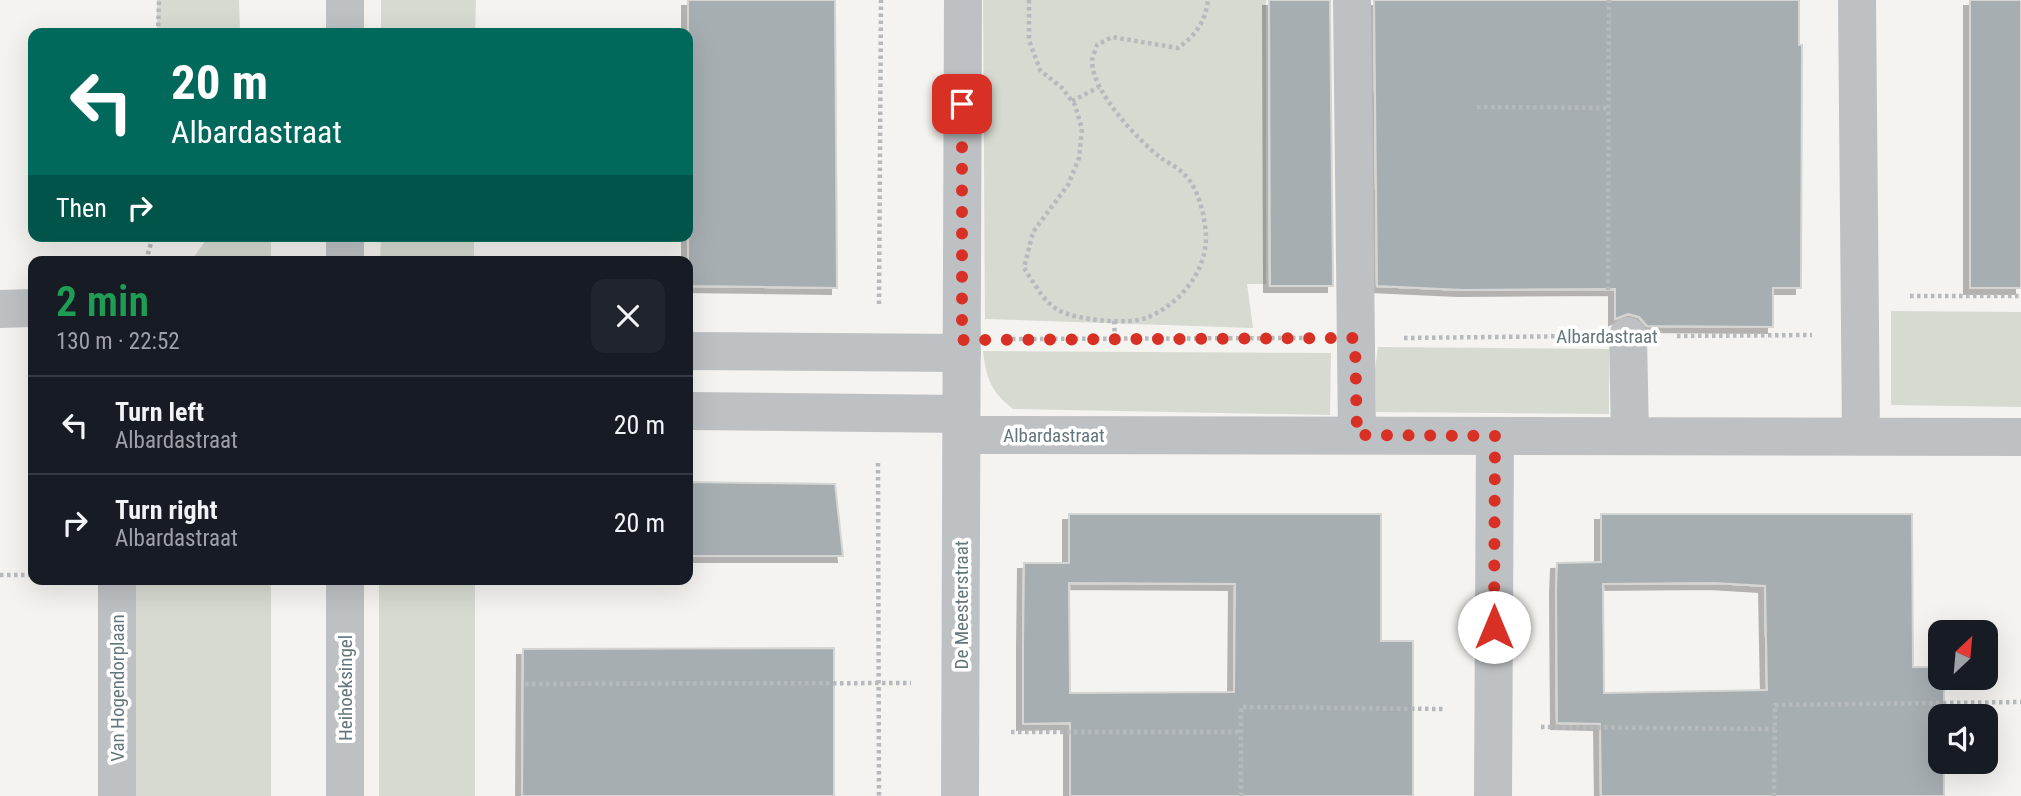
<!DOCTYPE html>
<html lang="en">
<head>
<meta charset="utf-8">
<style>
	:root { --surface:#171b24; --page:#20242c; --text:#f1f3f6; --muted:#9ea1a6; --line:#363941 }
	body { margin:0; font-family:"Roboto Condensed",sans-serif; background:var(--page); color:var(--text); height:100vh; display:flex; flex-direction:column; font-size:26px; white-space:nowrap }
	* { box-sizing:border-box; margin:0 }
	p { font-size:23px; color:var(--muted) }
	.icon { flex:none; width:38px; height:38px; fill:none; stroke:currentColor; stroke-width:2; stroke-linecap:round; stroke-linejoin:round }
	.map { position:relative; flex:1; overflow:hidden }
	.panel { position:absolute; left:28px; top:256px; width:665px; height:329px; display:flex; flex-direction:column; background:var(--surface); border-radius:14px; box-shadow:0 7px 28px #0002 }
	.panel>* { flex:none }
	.banner { position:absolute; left:28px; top:28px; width:665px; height:214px; border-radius:14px; box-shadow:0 7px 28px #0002; background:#00695c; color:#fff; overflow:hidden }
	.needle { width:46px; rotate:26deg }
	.fabs { position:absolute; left:1928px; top:620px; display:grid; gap:14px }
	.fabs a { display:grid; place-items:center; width:70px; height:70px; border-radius:14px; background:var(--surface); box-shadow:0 7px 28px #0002; font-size:35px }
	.pin { position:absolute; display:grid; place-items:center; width:60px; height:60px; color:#fff; margin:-30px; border-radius:14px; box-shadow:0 4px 10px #0006 }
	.me { position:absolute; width:77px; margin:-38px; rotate:0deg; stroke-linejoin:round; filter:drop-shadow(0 0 5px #0008) }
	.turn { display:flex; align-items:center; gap:24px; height:147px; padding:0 28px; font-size:32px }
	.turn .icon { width:91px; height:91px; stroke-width:2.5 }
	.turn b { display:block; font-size:49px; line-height:60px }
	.then { display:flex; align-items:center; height:66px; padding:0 28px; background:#0003; gap:14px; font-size:26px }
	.round { display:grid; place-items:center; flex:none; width:74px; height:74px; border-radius:14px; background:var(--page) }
	.summary { display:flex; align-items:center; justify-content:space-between; height:119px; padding:0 28px }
	h1 { font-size:42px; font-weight:600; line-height:52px; color:#1e9e55 }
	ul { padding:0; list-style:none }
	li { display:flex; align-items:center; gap:21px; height:98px; padding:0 28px; border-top:2px solid var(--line) }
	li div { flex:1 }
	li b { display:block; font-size:26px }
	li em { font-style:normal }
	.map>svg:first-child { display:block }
	.green { fill:#d6dad1 }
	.building { fill:#a7aeb2; stroke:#d5d5d3; stroke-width:2; fill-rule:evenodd; filter:url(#shadow) }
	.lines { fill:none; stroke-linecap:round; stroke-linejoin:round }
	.path { stroke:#b7babc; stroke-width:4.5; stroke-dasharray:3.5 3.5; stroke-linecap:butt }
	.minor { stroke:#bdc1c4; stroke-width:38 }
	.route { stroke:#d93025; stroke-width:12; stroke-dasharray:0 21.6 }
	.labels { text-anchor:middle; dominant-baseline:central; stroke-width:7; stroke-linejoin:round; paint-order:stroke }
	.street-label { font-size:19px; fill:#65757e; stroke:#fff }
</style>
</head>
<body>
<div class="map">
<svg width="2021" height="796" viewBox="0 0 2021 796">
	<defs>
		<filter id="shadow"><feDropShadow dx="-6" dy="6" stdDeviation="0" flood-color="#0004"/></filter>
	</defs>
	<rect width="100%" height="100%" fill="#f4f3f0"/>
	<!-- green -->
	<g class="green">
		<path d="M 157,0 L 239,0 L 240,33 L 157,33 Z"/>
		<path d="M 381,0 L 476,0 L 475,33 L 381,33 Z"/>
		<path d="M 983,0 L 1266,0 L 1266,284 L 1247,284 L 1253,328 L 985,319 Z"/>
		<path d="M 209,236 L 271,236 L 271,261 L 191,261 Z"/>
		<path d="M 381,236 L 474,236 L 474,261 L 380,261 Z"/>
		<path d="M 1891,311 L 2021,312 L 2021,407 L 1891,405 Z"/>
		<path d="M 1378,347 L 1609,349 L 1609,414 L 1376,412 L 1375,369 Z"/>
		<path d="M 983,351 L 1331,353 L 1330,415 L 1013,409 C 991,392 986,378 983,351 Z"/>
		<rect x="132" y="579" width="139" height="217"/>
		<rect x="379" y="579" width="96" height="217"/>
	</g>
	<!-- building -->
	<g class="building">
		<path d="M 688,0 L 835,0 L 837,288 L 688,286 Z"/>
		<path d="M 1269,0 L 1330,0 L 1333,286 L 1270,286 Z"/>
		<path d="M 1374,0 L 1799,0 L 1799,45 L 1802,45 L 1801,288 L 1773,288 L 1773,327 L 1647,326 L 1639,317 L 1628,314 L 1615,319 L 1615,289 L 1463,290 L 1377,286 Z"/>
		<rect x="1970" y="0" width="51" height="288"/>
		<path d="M 688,482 L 835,484 L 843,556 L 688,556 Z"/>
		<path d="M 1069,514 L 1381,514 L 1381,641 L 1413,641 L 1413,796 L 1070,796 L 1070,723 L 1023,724 L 1023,643 L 1024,563 L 1069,563 ZM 1069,583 L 1235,584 L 1234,692 L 1070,693 Z"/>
		<path d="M 1601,514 L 1912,514 L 1913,667 L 1941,667 L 1941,677 L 1944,677 L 1944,716 L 1941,716 L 1941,761 L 1944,761 L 1944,796 L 1601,796 L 1600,724 L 1557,723 L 1556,590 L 1557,563 L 1601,562 ZM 1715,583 L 1765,586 L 1767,690 L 1604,693 L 1603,584 Z"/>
		<path d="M 834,648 L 834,796 L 522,796 L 523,649 Z"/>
	</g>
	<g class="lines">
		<!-- path -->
		<g class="path">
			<path d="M 1029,0 L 1029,40 L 1040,70 L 1062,88 L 1075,105 L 1082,129 L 1079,158 L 1068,185 L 1033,232 L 1024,268 C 1035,284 1044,304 1062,312 C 1081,320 1127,325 1146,318 C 1179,305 1206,273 1206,237 C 1205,216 1199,188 1183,173 C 1177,167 1168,163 1161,158 C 1138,140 1091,91 1092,60 C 1093,55 1096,49 1097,45 L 1112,37 L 1178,48 C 1196,35 1205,22 1208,0"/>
			<path d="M 158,33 L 159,0"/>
			<path d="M 1072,101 L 1099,87"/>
			<path d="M 1477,107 L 1608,108"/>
			<path d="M 146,261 L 153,236"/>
			<path d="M 1608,290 L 1609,0"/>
			<path d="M 1910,296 L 2021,296"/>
			<path d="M 879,304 L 881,0"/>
			<path d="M 1114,321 L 1115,339"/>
			<path d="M 1677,336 L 1812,335"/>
			<path d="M 1404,338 L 1581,336"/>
			<path d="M 1012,339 L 1308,338"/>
			<path d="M 878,463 L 879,796"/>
			<path d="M 0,575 L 33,575"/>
			<path d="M 525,684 L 911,683"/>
			<path d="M 1541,727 L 1775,729"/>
			<path d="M 1011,732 L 1241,732"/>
			<path d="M 1241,796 L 1241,707 L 1444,709"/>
			<path d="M 1774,796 L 1775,705 L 2021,702"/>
		</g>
		<!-- minor -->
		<g class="minor">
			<path d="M 1352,0 L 1357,435"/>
			<path d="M 1857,0 L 1861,436"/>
			<path d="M 345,33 L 345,0"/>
			<path d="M 345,261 L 345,236"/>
			<path d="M 0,309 L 33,308"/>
			<path d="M 1628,336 L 1630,436"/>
			<path d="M 688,351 L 962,353"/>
			<path d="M 688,411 L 961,414"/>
			<path d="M 962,435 L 2021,437"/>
			<path d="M 117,796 L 117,579"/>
			<path d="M 345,796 L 345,579"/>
			<path d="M 960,796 L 963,0"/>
			<path d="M 1493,796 L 1495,436"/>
		</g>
	</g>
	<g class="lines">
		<!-- route -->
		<path class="route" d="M 962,104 L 962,340 L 1355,338 L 1357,435 L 1495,436 L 1494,627"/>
	</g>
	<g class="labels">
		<!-- street labels -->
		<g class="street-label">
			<text x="1607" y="336">Albardastraat</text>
			<text x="1054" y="435">Albardastraat</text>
			<text transform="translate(961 605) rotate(-90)">De Meesterstraat</text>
			<text transform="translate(117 688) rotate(-90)">Van Hogendorplaan</text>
			<text transform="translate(345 688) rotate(-90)">Heihoeksingel</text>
		</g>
	</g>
</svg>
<div class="fabs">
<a><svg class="needle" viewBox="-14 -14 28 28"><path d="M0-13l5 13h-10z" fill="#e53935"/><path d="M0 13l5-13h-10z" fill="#9ea1a6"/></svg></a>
<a><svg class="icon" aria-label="sound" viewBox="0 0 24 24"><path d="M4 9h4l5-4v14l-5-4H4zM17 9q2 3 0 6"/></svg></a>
</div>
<div class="pin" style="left:962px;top:104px;background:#d93025"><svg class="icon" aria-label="arrive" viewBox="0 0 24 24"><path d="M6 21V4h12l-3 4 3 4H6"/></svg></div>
<svg class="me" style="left:1494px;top:627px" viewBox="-20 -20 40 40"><circle r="19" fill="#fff"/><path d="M0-13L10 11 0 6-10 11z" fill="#d93025"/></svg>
<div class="banner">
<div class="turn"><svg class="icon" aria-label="left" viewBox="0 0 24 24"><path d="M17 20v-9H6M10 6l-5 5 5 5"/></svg><div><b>20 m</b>Albardastraat</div></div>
<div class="then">Then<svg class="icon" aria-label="right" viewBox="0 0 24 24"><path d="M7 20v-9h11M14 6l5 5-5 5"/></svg></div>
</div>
<section class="panel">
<div class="summary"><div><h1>2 min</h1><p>130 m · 22:52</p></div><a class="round"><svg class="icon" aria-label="close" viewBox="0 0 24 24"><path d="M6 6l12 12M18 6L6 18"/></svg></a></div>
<ul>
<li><svg class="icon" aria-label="left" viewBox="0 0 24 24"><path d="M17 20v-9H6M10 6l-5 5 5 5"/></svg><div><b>Turn left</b><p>Albardastraat</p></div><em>20 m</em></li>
<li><svg class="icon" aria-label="right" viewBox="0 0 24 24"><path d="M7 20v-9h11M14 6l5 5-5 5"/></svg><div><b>Turn right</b><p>Albardastraat</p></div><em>20 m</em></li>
</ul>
</section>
</div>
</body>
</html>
